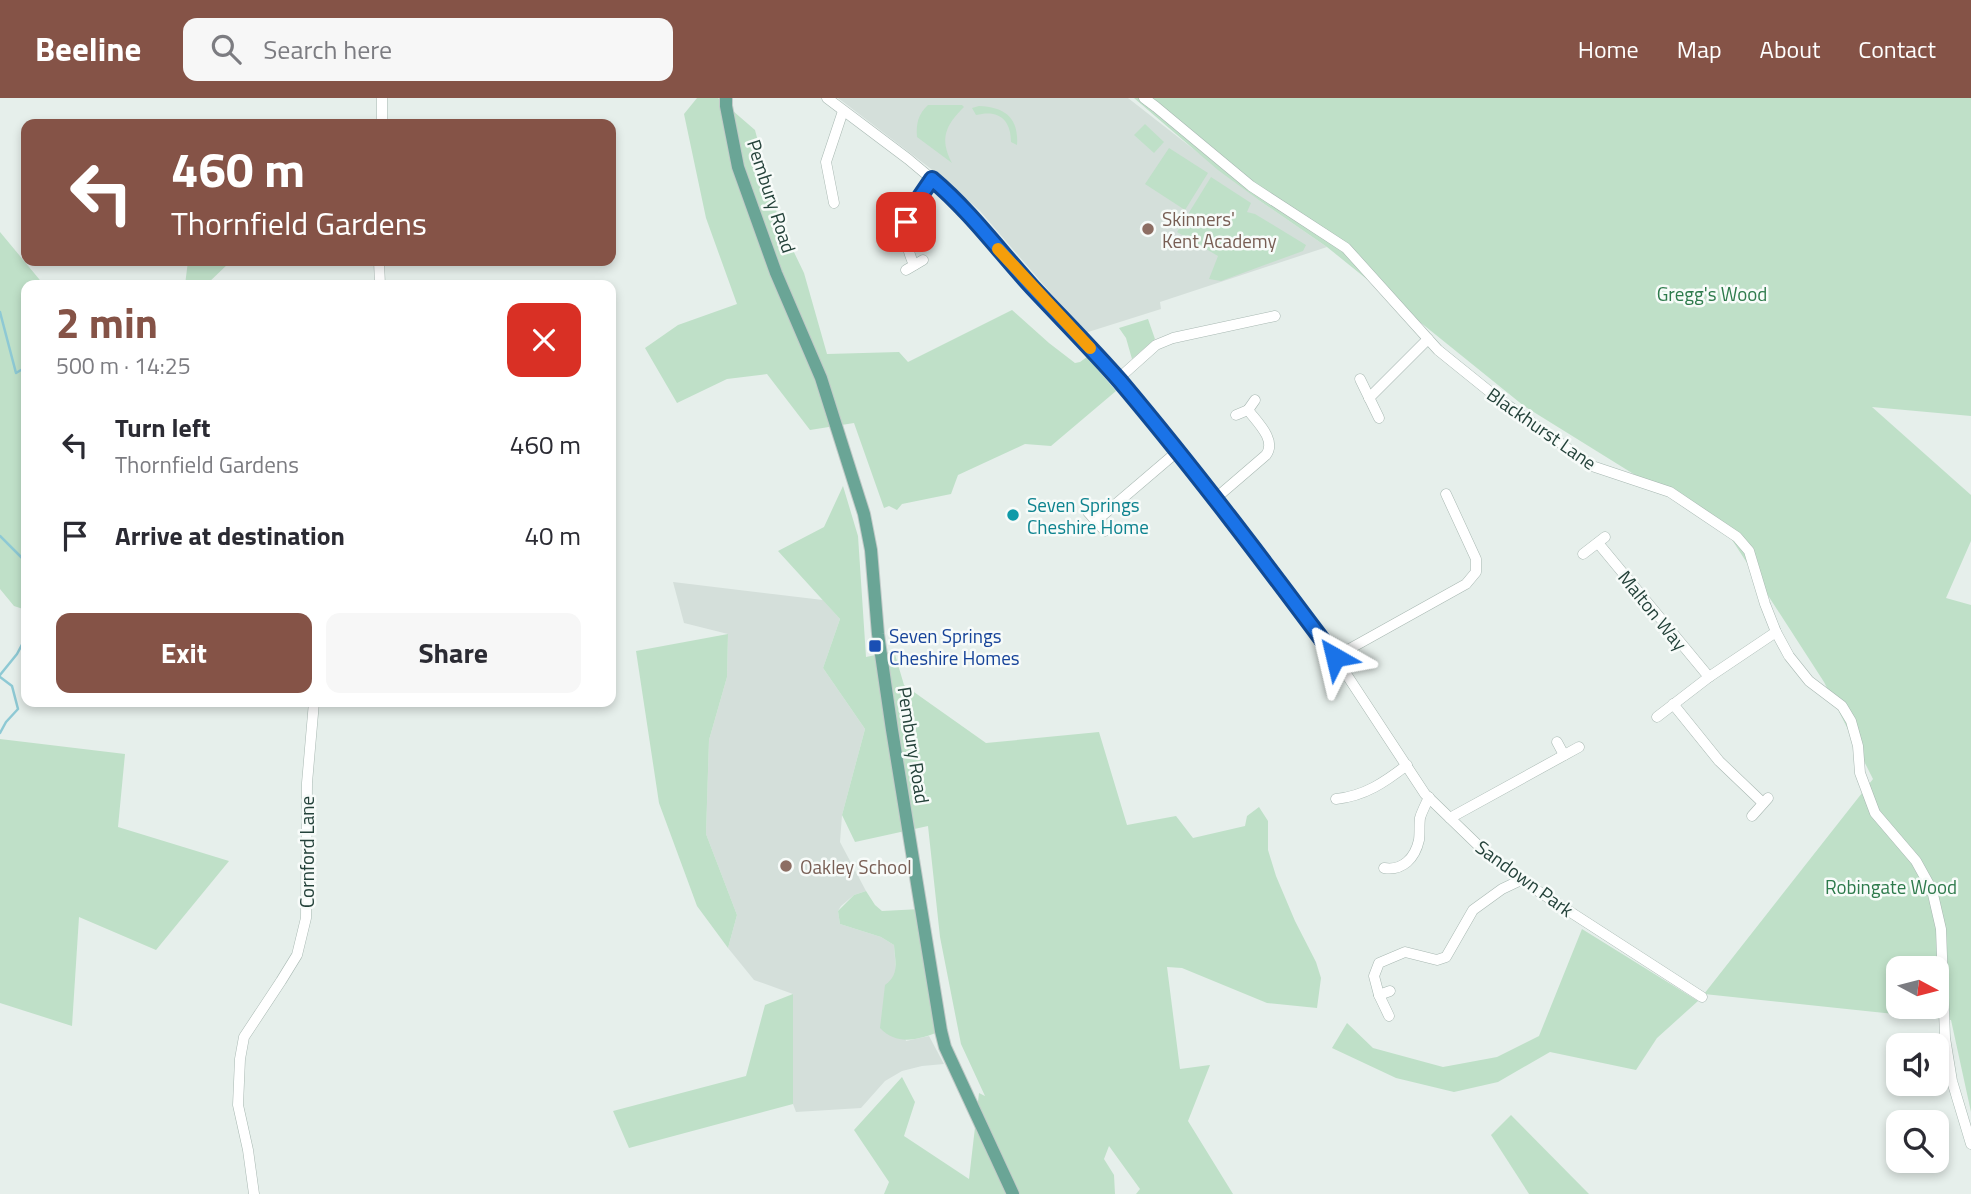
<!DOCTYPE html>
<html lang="en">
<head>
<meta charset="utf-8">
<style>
	:root { --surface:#fff; --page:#f7f7f7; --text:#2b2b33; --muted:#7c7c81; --accent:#855347 }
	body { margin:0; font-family:"Titillium Web",sans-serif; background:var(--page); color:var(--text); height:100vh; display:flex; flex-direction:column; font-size:26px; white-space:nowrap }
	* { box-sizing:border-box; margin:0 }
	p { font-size:23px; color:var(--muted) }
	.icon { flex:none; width:38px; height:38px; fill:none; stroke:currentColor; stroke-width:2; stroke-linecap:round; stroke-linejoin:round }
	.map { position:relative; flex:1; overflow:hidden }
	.drawer { position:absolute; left:21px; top:182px; width:595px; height:427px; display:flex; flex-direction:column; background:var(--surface); border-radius:14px; box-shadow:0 4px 10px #0003 }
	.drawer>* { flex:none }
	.hud { position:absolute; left:21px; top:21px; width:595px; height:147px; border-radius:14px; box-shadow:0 4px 10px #0003; background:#855347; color:#fff; overflow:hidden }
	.needle { width:46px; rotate:97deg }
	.fabs { position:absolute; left:1886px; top:858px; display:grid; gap:14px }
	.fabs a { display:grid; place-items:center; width:63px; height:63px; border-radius:14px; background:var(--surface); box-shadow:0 4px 10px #0003; font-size:35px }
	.pin { position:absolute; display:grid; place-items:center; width:60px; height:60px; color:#fff; margin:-30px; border-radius:14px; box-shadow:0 4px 10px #0006 }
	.me { position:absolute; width:77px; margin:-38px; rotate:323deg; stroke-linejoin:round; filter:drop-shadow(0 0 5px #0008) }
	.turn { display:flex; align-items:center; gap:24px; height:147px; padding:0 35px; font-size:32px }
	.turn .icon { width:91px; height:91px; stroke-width:2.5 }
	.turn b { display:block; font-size:49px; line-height:60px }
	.round { display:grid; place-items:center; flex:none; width:74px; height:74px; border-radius:14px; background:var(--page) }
	.summary { display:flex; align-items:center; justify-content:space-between; height:119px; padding:0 35px }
	h1 { font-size:42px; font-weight:700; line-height:52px; color:var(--accent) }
	.cta { display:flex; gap:14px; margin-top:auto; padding:14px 35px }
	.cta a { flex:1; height:80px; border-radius:14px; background:var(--accent); color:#fff; font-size:28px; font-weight:700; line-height:80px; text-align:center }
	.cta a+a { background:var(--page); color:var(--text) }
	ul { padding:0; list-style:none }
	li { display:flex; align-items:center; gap:21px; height:91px; padding:0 35px }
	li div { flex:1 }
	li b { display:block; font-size:26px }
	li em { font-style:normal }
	header { display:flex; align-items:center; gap:42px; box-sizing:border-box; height:98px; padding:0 35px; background:var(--accent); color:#fff }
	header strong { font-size:33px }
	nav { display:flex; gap:38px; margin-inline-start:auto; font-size:24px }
	.search { width:490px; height:63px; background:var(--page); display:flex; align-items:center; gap:18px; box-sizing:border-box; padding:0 24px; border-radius:14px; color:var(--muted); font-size:26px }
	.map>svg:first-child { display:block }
	.built { fill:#d4dfda }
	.green { fill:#bfe0c8; fill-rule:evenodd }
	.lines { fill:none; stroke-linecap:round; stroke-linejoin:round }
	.stream { stroke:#8ec9d4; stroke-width:2.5 }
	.minor-casing { stroke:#a8b8b2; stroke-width:11 }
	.major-casing { stroke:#c2cac8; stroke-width:14 }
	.minor { stroke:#fff; stroke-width:10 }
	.major { stroke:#6aa596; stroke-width:12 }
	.route-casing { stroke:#114b97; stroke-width:18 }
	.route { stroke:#1a73e8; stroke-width:12 }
	.slow { stroke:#f59e0b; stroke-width:12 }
	.education-dot { fill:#8d6e63; stroke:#f7fbf9; stroke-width:2.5 }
	.culture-dot { fill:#0f9aa8; stroke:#f7fbf9; stroke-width:2.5 }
	.transit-dot { fill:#1a4fb4; stroke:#f7fbf9; stroke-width:2.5 }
	.labels { text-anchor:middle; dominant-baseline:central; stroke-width:5; stroke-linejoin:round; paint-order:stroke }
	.street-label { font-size:19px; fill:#24423a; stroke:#f7fbf9 }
	.education-label { font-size:19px; fill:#785e54; stroke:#f7fbf9; text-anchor:start }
	.park-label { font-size:19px; fill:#2d7a4b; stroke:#f7fbf9 }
	.culture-label { font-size:19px; fill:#0d838f; stroke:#f7fbf9; text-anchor:start }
	.transit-label { font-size:19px; fill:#164399; stroke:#f7fbf9; text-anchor:start }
</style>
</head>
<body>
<header>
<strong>Beeline</strong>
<div class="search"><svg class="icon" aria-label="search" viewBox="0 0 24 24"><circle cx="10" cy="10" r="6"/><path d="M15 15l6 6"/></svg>Search here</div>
<nav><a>Home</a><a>Map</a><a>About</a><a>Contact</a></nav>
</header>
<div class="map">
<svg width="1971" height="1096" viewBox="0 0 1971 1096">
	<rect width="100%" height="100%" fill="#e6efeb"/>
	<!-- built -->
	<g class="built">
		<path d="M 838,0 L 1128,0 L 1260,103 L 1327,149 L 1160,204 L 1161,211 L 1085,235 L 980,113 L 935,74 Z"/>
		<path d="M 673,484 L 823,502 L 840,521 L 823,570 L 865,631 L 842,717 L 840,744 L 866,793 L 854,797 L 841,808 L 838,813 L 840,826 L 881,839 L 894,847 L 896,873 L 894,881 L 906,943 L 929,938 L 944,966 L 922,968 L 902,973 L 885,983 L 861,1010 L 796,1014 L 793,1006 L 793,896 L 754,882 L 728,850 L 737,817 L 706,736 L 709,642 L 727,579 L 728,536 L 684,525 Z"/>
	</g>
	<!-- green -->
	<g class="green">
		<path d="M 697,0 L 718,0 L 755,32 L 779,123 L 804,175 L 827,256 L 899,254 L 908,264 L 1012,212 L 1049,245 L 1075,265 L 1080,264 L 1087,259 L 1116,293 L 1051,348 L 1025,346 L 958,377 L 951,396 L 902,406 L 897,412 L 889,408 L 884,410 L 854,325 L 810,332 L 767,276 L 727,281 L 677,305 L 645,250 L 678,227 L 737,206 L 706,120 L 684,16 Z"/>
		<path d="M 1134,0 L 1971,0 L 1971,318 L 1872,309 L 1971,397 L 1971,443 L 1946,500 L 1971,507 L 1971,1014 L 1951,922 L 1704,896 L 1873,681 L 1824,584 L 1727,434 L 1524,308 L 1327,149 L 1260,103 L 1218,72 ZM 1899,870 L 1937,870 L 1937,908 L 1899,908 Z"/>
		<path d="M 928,7 L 962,7 L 964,9 C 946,27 939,40 952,65 L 917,39 C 916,26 918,16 928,7 Z"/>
		<path d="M 979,8 C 1005,9 1019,20 1017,47 L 1011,44 C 1011,22 999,11 976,17 L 972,10 Z"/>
		<path d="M 1145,26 L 1164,44 L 1154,55 L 1134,37 Z"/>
		<path d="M 1169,50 L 1208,75 L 1185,112 L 1145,86 Z"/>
		<path d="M 1211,79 L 1251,105 L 1247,114 L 1255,116 L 1306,147 L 1303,153 L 1221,183 L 1209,181 L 1218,158 L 1177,134 Z"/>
		<path d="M 0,134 L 44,187 L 26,187 L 26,512 L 14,508 L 0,491 Z"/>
		<path d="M 188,163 L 231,163 L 206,187 L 185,187 Z"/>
		<path d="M 1148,221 L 1155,241 L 1132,261 L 1126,240 L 1119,230 Z"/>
		<path d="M 843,388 L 858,438 L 866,559 L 894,553 L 904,587 L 986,645 L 1099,634 L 1127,727 L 1176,718 L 1193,740 L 1245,728 L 1247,718 L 1259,709 L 1268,723 L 1268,752 L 1276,778 L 1295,823 L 1316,864 L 1321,880 L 1317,910 L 1267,905 L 1182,870 L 1167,869 L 1180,971 L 1210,967 L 1188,1023 L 1233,1096 L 1136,1096 L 1140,1091 L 1109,1048 L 1104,1061 L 1114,1077 L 1115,1096 L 884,1096 L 889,1084 L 854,1032 L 902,979 L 915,1004 L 904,1038 L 969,1081 L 979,995 L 985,998 L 961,946 L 940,839 L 928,728 L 855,744 L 842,717 L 865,631 L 823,570 L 840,521 L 778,453 L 824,429 Z"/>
		<path d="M 728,536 L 727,579 L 709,642 L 706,736 L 737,817 L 728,850 L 697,808 L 659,705 L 636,553 Z"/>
		<path d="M 0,641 L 125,656 L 118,729 L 229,763 L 156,852 L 79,819 L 72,928 L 0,905 Z"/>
		<path d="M 866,793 L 875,807 L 882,813 L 921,811 L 941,933 C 920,941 898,949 880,930 L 885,887 C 900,876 895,864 894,847 L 881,839 L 840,826 L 838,813 L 854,797 Z"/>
		<path d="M 1582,831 L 1698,903 L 1657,940 L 1636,972 L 1550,954 L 1498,984 L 1454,994 L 1396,980 L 1332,950 L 1347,925 L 1373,950 L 1443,969 L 1497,959 L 1539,938 Z"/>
		<path d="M 793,896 L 793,1006 L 629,1050 L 613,1013 L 746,978 L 765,907 Z"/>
		<path d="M 1511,1017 L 1589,1096 L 1529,1096 L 1491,1037 Z"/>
	</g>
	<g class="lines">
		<!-- stream -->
		<g class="stream">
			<path d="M 0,214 L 16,275 L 26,269"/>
			<path d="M 0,438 L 26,464"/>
			<path d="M 0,577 L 17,556 L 26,539"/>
			<path d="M 0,579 L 12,588 L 18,611 L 6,624 L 0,635"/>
		</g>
		<defs>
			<g id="minor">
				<path d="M 382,0 L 382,26"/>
				<path d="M 827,0 L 908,61 L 951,97 L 1118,281 L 1216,400 L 1335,559 L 1425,696 L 1484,753 L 1521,782 L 1702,899"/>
				<path d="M 1144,0 L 1156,9 L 1251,88 L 1346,150 L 1438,252 L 1495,298 L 1592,368 L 1670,394 L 1737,439 L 1749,453 L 1765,506 L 1776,534 L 1789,558 L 1809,583 L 1842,608 L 1851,623 L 1858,648 L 1860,675 L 1875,715 L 1916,763 L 1932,792 L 1941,831 L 1945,940 L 1952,983 L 1971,1046"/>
				<path d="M 834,105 L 826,64 L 843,13"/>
				<path d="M 379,163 L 380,187"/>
				<path d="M 914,167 C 896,126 908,115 932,81"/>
				<path d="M 906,172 L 923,162"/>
				<path d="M 1118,281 L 1156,247 L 1173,240 L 1275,218"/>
				<path d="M 1360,281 L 1379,320"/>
				<path d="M 1369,300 L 1428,241"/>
				<path d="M 1248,312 L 1255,302"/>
				<path d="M 1216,400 L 1266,357 C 1277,342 1257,324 1248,312 L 1236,317"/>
				<path d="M 1088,414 L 1096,423"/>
				<path d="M 1105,433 L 1096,423 L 1178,353"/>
				<path d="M 1598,445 L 1709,579"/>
				<path d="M 1583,456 L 1605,439"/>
				<path d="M 1335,559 L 1466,486 L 1476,474 L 1476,461 L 1446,396"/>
				<path d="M 1673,606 L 1719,663 L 1763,705"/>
				<path d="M 1657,619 L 1709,579 L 1776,534"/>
				<path d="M 1557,644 L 1564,657"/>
				<path d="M 1336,701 C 1365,698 1385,684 1407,667"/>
				<path d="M 1752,718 L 1768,700"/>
				<path d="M 1450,720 L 1579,649"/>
				<path d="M 1384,770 C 1403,773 1415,760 1419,742 C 1420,735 1419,727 1420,720 C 1422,713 1426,706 1429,699"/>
				<path d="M 1379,897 L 1390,893"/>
				<path d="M 1389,918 L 1379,897 L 1374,878 L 1379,865 L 1405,854 L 1437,862 L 1446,859 L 1473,812 L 1502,791 L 1521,782"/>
				<path d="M 254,1096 L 248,1052 L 238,1007 L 240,961 L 244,939 L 281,883 L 297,857 L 306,820 L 307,685 L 314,604"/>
			</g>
			<path id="major" d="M 726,0 L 726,8 L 738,69 L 776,175 L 821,280 L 864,416 L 871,452 L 878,536 L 892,632 L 941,933 L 945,949 L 1013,1096"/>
		</defs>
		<!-- minor casing -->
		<use href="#minor" class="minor-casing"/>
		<!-- major casing -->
		<use href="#major" class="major-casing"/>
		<!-- minor -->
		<use href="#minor" class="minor"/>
		<!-- major -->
		<use href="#major" class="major"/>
	</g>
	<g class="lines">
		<defs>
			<path id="route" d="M 906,124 L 911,112 L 932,81 C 970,113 1000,154 1033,190 C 1062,221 1092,251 1120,283 C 1195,372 1265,465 1335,559"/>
		</defs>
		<!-- route casing -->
		<use href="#route" class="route-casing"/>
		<!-- route -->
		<use href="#route" class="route"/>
		<!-- slow -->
		<path class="slow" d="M 998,151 L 1090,250"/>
	</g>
	<!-- markers -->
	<g class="education-dot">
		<circle cx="1148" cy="131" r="7"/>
		<circle cx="786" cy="768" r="7"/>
	</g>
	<circle class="culture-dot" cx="1013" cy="417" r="7"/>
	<rect class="transit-dot" x="868" y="541" width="14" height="14" rx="3.5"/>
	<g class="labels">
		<!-- street labels -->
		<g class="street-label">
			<text transform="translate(772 98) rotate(72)">Pembury Road</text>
			<text transform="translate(1542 330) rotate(35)">Blackhurst Lane</text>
			<text transform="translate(1653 512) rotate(51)">Malton Way</text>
			<text transform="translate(914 647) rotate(81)">Pembury Road</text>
			<text transform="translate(306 754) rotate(-90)">Cornford Lane</text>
			<text transform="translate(1525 780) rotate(36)">Sandown Park</text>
		</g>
		<!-- education labels -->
		<g class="education-label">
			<text x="1162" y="120">Skinners'<tspan x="1162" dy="22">Kent Academy</tspan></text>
			<text x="800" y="768">Oakley School</text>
		</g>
		<!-- park labels -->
		<g class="park-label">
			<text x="1712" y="195">Gregg's Wood</text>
			<text x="1891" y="788">Robingate Wood</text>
		</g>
		<!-- culture labels -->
		<g class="culture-label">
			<text x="1027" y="406">Seven Springs<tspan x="1027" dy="22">Cheshire Home</tspan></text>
		</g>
		<!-- transit labels -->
		<g class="transit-label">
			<text x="889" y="537">Seven Springs<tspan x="889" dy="22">Cheshire Homes</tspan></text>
		</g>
	</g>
</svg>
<div class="fabs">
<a><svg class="needle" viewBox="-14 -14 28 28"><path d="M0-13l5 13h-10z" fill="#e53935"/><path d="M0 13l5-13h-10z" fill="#7c7c81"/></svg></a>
<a><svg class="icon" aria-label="sound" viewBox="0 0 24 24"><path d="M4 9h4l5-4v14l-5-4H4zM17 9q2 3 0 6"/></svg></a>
<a><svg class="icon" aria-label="search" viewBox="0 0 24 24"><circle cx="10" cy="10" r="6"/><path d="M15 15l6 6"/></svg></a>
</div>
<div class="pin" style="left:906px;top:124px;background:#d93025"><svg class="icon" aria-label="arrive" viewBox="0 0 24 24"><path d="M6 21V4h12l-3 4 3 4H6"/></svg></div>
<svg class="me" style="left:1335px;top:559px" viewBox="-20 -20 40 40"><path d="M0-17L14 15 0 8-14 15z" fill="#1a73e8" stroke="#fff" stroke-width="4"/></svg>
<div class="hud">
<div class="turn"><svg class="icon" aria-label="left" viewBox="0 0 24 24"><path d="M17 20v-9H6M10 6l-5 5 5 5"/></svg><div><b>460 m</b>Thornfield Gardens</div></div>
</div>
<section class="drawer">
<div class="summary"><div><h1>2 min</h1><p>500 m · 14:25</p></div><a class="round" style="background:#d93025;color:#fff"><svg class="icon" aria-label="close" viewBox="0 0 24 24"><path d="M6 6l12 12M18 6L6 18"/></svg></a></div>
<ul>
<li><svg class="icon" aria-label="left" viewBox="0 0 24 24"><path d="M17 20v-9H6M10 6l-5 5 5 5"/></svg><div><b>Turn left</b><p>Thornfield Gardens</p></div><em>460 m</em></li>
<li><svg class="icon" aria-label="arrive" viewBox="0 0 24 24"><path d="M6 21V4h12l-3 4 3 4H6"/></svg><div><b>Arrive at destination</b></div><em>40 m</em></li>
</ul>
<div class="cta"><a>Exit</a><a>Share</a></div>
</section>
</div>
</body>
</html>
